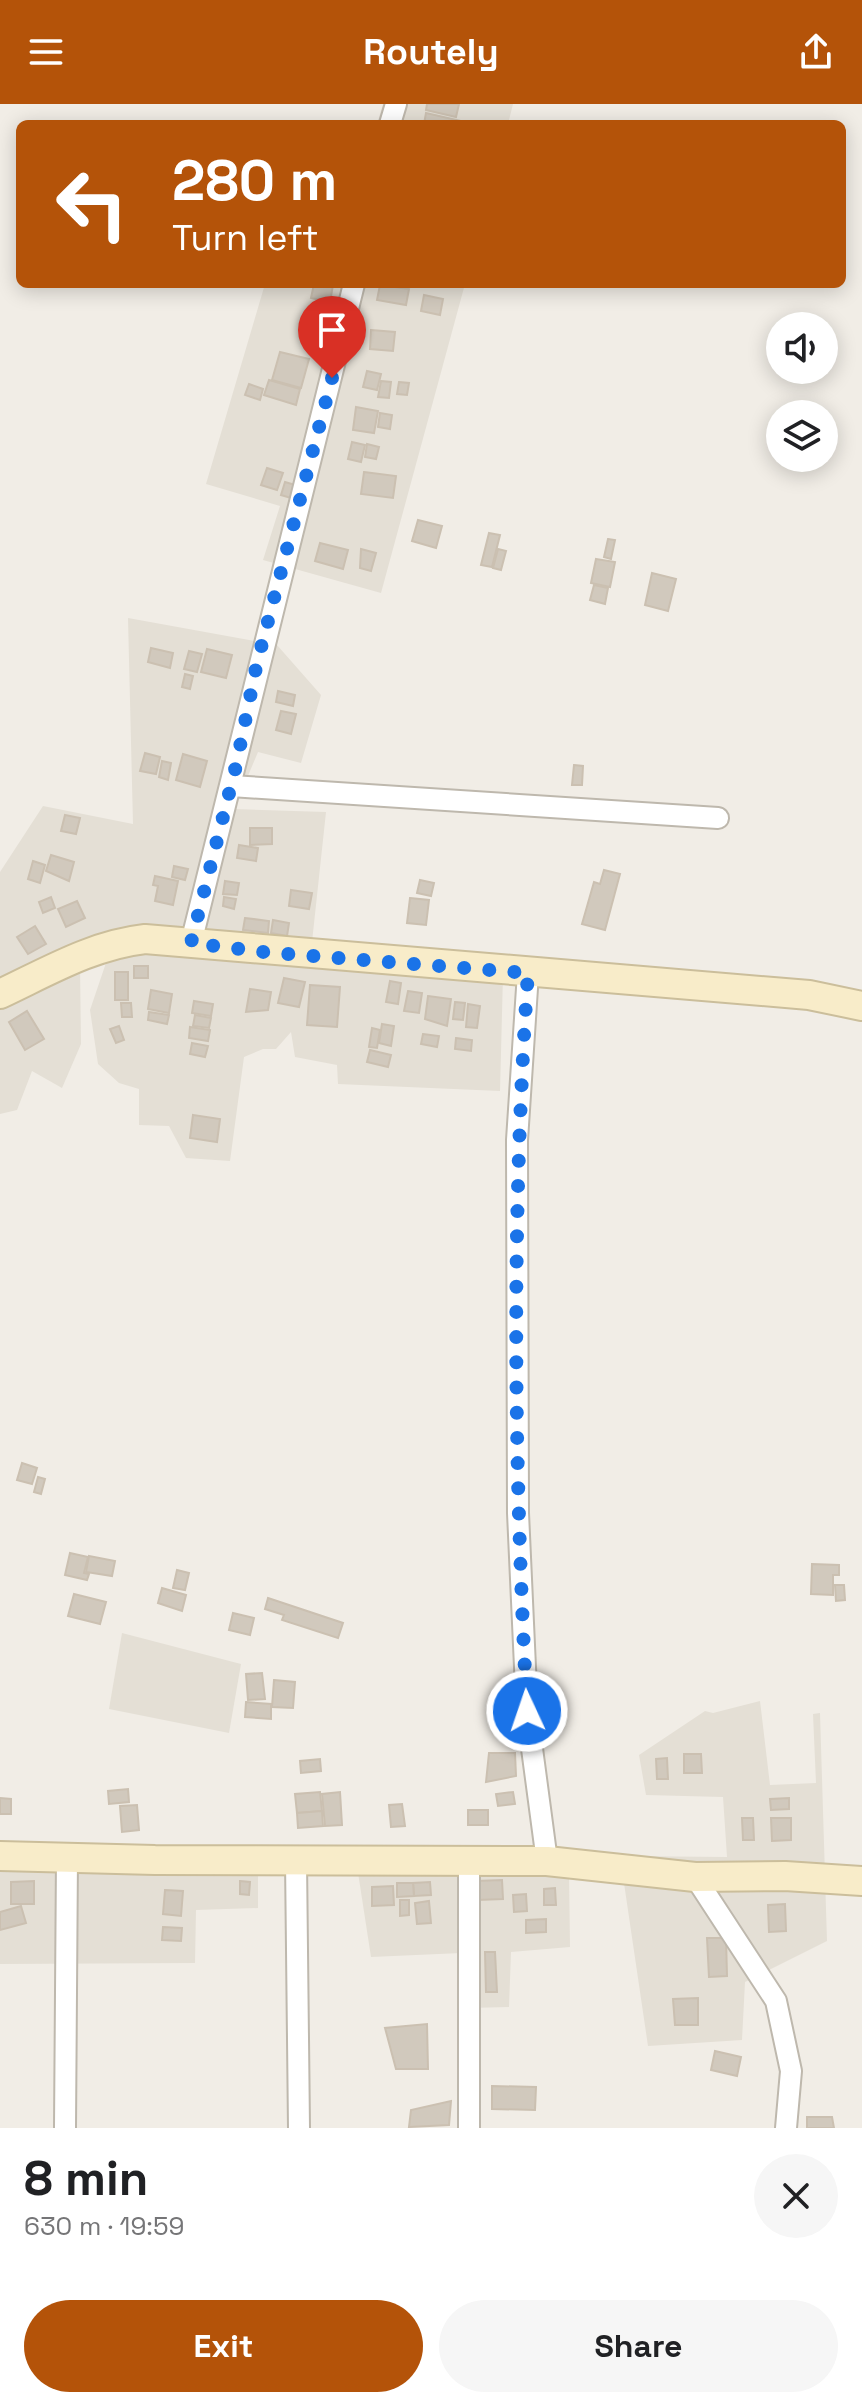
<!DOCTYPE html>
<html lang="en">
<head>
<meta charset="utf-8">
<style>
	:root { --surface:#fff; --page:#f6f6f6; --text:#202124; --muted:#757577; --accent:#b45309 }
	body { margin:0; font-family:"Space Grotesk",sans-serif; background:var(--page); color:var(--text); height:100vh; display:flex; flex-direction:column; font-size:30px; white-space:nowrap }
	* { box-sizing:border-box; margin:0 }
	p { font-size:26px; color:var(--muted) }
	.icon { flex:none; width:44px; height:44px; fill:none; stroke:currentColor; stroke-width:2; stroke-linecap:round; stroke-linejoin:round }
	.map { position:relative; height:2024px; overflow:hidden }
	.drawer { display:flex; flex-direction:column; background:var(--surface); flex:1 }
	.drawer>* { flex:none }
	.banner { position:absolute; left:16px; top:16px; width:830px; height:168px; border-radius:12px; box-shadow:0 4px 20px #0003; background:#b45309; color:#fff; overflow:hidden }
	.controls { position:absolute; left:766px; top:208px; display:grid; gap:16px }
	.controls a { display:grid; place-items:center; width:72px; height:72px; border-radius:50%; background:var(--surface); box-shadow:0 4px 20px #0003; font-size:40px }
	.pin { position:absolute; display:grid; place-items:center; width:68px; height:68px; color:#fff; margin:-82px -34px; border-radius:50% 50% 50% 0; rotate:-45deg; box-shadow:0 0 8px #0007 }
	.pin .icon { rotate:45deg }
	.me { position:absolute; width:88px; margin:-44px; rotate:357deg; stroke-linejoin:round; filter:drop-shadow(0 0 6px #0008) }
	.turn { display:flex; align-items:center; gap:28px; height:168px; padding:0 24px; font-size:36px }
	.turn .icon { width:104px; height:104px; stroke-width:2.5 }
	.turn b { display:block; font-size:56px; line-height:68px }
	.round { display:grid; place-items:center; flex:none; width:84px; height:84px; border-radius:42px; background:var(--page) }
	.head { display:flex; align-items:center; justify-content:space-between; height:136px; padding:0 24px }
	h1 { font-size:48px; font-weight:700; line-height:60px }
	.action { display:flex; gap:16px; margin-top:auto; padding:16px 24px }
	.action a { flex:1; height:92px; border-radius:48px; background:var(--accent); color:#fff; font-size:32px; font-weight:700; line-height:92px; text-align:center }
	.action a+a { background:var(--page); color:var(--text) }
	header { display:flex; justify-content:space-between; align-items:center; height:104px; padding:0 24px; background:var(--accent); color:#fff; font-size:36px; font-weight:700 }
	.map>svg:first-child { display:block }
	.residential { fill:#e4dfd5 }
	.building { fill:#d1c9bd; stroke:#cbc0b1; stroke-width:2 }
	.lines { fill:none; stroke-linecap:round; stroke-linejoin:round }
	.street-casing { stroke:#beb8ad; stroke-width:24 }
	.secondary-casing { stroke:#cbbe9b; stroke-width:32 }
	.street { stroke:#fff; stroke-width:20 }
	.secondary { stroke:#f8ecc9; stroke-width:28 }
	.route { stroke:#1a73e8; stroke-width:14; stroke-dasharray:0 25.2 }
</style>
</head>
<body>
<header><svg class="icon" aria-label="menu" viewBox="0 0 24 24"><path d="M4 6h16M4 12h16M4 18h16"/></svg>Routely<svg class="icon" aria-label="share" viewBox="0 0 24 24"><path d="M12 15V3M7 8l5-5 5 5M5 13v7h14v-7"/></svg></header>
<div class="map">
<svg width="862" height="2024" viewBox="0 0 862 2024">
	<rect width="100%" height="100%" fill="#f1ede6"/>
	<!-- residential -->
	<g class="residential">
		<path d="M 383,0 L 513,0 L 508,20 L 377,20 Z"/>
		<path d="M 265,180 L 465,180 L 381,489 L 263,456 L 280,402 L 206,380 Z"/>
		<path d="M 128,514 L 277,541 L 321,591 L 301,659 L 258,648 L 234,705 L 326,708 L 312,838 L 154,821 L 92,836 L 0,879 L 0,768 L 43,702 L 133,720 Z"/>
		<path d="M 144,847 L 503,871 L 500,987 L 338,980 L 337,961 L 295,953 L 291,928 L 276,945 L 263,945 L 244,953 L 230,1057 L 186,1054 L 169,1022 L 139,1021 L 139,985 L 119,979 L 98,960 L 90,906 L 109,850 Z"/>
		<path d="M 80,861 L 81,940 L 62,984 L 32,967 L 17,1006 L 0,1010 L 0,900 Z"/>
		<path d="M 122,1529 L 241,1560 L 229,1629 L 109,1605 Z"/>
		<path d="M 760,1597 L 770,1681 L 816,1679 L 813,1610 L 820,1609 L 827,1837 L 745,1878 L 742,1936 L 648,1942 L 620,1752 L 727,1753 L 723,1693 L 646,1691 L 639,1651 L 705,1607 L 713,1609 Z"/>
		<path d="M 0,1761 L 258,1764 L 258,1804 L 196,1806 L 195,1859 L 0,1860 Z"/>
		<path d="M 357,1762 L 569,1769 L 570,1843 L 511,1848 L 509,1903 L 468,1904 L 461,1849 L 371,1853 Z"/>
	</g>
	<!-- building -->
	<g class="building">
		<path d="M 427,0 L 459,0 L 456,13 L 426,6 Z"/>
		<path d="M 426,9 L 461,17 L 461,20 L 424,20 Z"/>
		<path d="M 314,180 L 333,181 L 330,198 L 311,194 Z"/>
		<path d="M 380,181 L 409,185 L 406,201 L 377,196 Z"/>
		<path d="M 424,191 L 443,195 L 440,211 L 421,207 Z"/>
		<path d="M 371,226 L 395,228 L 393,247 L 370,245 Z"/>
		<path d="M 280,248 L 309,255 L 301,284 L 272,276 Z"/>
		<path d="M 367,267 L 381,270 L 377,286 L 363,283 Z"/>
		<path d="M 269,276 L 300,285 L 296,301 L 264,291 Z"/>
		<path d="M 381,277 L 391,278 L 389,294 L 378,293 Z"/>
		<path d="M 399,278 L 409,279 L 407,291 L 397,290 Z"/>
		<path d="M 249,280 L 263,285 L 260,296 L 245,291 Z"/>
		<path d="M 356,303 L 378,307 L 374,329 L 353,326 Z"/>
		<path d="M 380,309 L 392,311 L 390,325 L 378,323 Z"/>
		<path d="M 352,338 L 365,341 L 361,358 L 348,355 Z"/>
		<path d="M 367,340 L 379,343 L 376,355 L 365,353 Z"/>
		<path d="M 267,364 L 283,369 L 277,386 L 261,381 Z"/>
		<path d="M 364,368 L 396,372 L 393,394 L 361,390 Z"/>
		<path d="M 285,378 L 295,381 L 291,394 L 281,391 Z"/>
		<path d="M 418,416 L 442,422 L 436,444 L 412,437 Z"/>
		<path d="M 489,429 L 500,431 L 492,463 L 481,461 Z"/>
		<path d="M 608,435 L 615,436 L 611,455 L 604,453 Z"/>
		<path d="M 320,439 L 348,446 L 343,465 L 315,457 Z"/>
		<path d="M 361,445 L 376,449 L 371,467 L 360,464 Z"/>
		<path d="M 498,445 L 506,447 L 501,466 L 493,464 Z"/>
		<path d="M 596,455 L 615,458 L 610,483 L 591,479 Z"/>
		<path d="M 652,469 L 676,475 L 668,507 L 645,501 Z"/>
		<path d="M 594,481 L 608,484 L 605,500 L 590,496 Z"/>
		<path d="M 151,544 L 173,549 L 170,564 L 148,558 Z"/>
		<path d="M 207,545 L 232,551 L 226,574 L 201,568 Z"/>
		<path d="M 189,547 L 202,550 L 197,568 L 184,565 Z"/>
		<path d="M 185,570 L 193,572 L 190,585 L 182,583 Z"/>
		<path d="M 278,587 L 295,591 L 293,602 L 276,598 Z"/>
		<path d="M 281,607 L 296,610 L 291,630 L 276,626 Z"/>
		<path d="M 145,649 L 160,653 L 156,670 L 140,667 Z"/>
		<path d="M 183,650 L 207,657 L 200,683 L 176,676 Z"/>
		<path d="M 162,657 L 171,659 L 168,676 L 159,673 Z"/>
		<path d="M 574,661 L 583,662 L 582,681 L 572,681 Z"/>
		<path d="M 65,711 L 80,714 L 76,730 L 61,727 Z"/>
		<path d="M 250,724 L 272,724 L 272,740 L 250,741 Z"/>
		<path d="M 239,741 L 258,744 L 256,757 L 237,754 Z"/>
		<path d="M 51,751 L 74,758 L 69,777 L 46,767 Z"/>
		<path d="M 33,757 L 45,761 L 40,779 L 28,775 Z"/>
		<path d="M 174,762 L 188,765 L 185,776 L 172,773 Z"/>
		<path d="M 604,766 L 620,770 L 605,826 L 582,820 L 594,778 L 600,780 Z"/>
		<path d="M 155,772 L 178,777 L 173,801 L 155,797 L 158,782 L 153,781 Z"/>
		<path d="M 420,776 L 434,779 L 431,792 L 417,789 Z"/>
		<path d="M 225,777 L 239,779 L 237,791 L 223,790 Z"/>
		<path d="M 291,786 L 312,789 L 309,805 L 289,802 Z"/>
		<path d="M 51,793 L 55,804 L 43,809 L 39,798 Z"/>
		<path d="M 224,793 L 236,795 L 234,805 L 223,802 Z"/>
		<path d="M 410,794 L 429,796 L 426,821 L 407,819 Z"/>
		<path d="M 77,797 L 85,814 L 66,823 L 58,805 Z"/>
		<path d="M 245,814 L 269,817 L 268,829 L 243,826 Z"/>
		<path d="M 273,816 L 289,819 L 287,832 L 271,829 Z"/>
		<path d="M 35,822 L 46,840 L 28,850 L 17,833 Z"/>
		<rect x="134" y="862" width="14" height="12"/>
		<rect x="115" y="868" width="13" height="28"/>
		<path d="M 284,874 L 305,878 L 299,903 L 278,899 Z"/>
		<path d="M 390,877 L 401,879 L 398,900 L 386,898 Z"/>
		<path d="M 310,881 L 340,883 L 337,923 L 307,921 Z"/>
		<path d="M 250,885 L 271,888 L 268,906 L 246,908 Z"/>
		<path d="M 151,886 L 172,890 L 169,909 L 148,905 Z"/>
		<path d="M 408,887 L 422,889 L 419,909 L 404,907 Z"/>
		<path d="M 428,892 L 451,895 L 447,922 L 425,915 Z"/>
		<path d="M 194,897 L 213,900 L 211,912 L 192,909 Z"/>
		<path d="M 455,898 L 465,899 L 463,916 L 453,915 Z"/>
		<path d="M 121,899 L 131,899 L 132,913 L 122,913 Z"/>
		<path d="M 468,900 L 480,902 L 477,924 L 466,923 Z"/>
		<path d="M 27,907 L 44,935 L 25,946 L 9,918 Z"/>
		<path d="M 149,908 L 169,911 L 167,920 L 148,916 Z"/>
		<path d="M 195,911 L 211,914 L 209,924 L 193,922 Z"/>
		<path d="M 382,920 L 394,922 L 391,942 L 379,939 Z"/>
		<path d="M 119,922 L 124,936 L 116,939 L 110,925 Z"/>
		<path d="M 190,923 L 210,926 L 208,937 L 189,934 Z"/>
		<path d="M 372,924 L 380,926 L 377,944 L 369,943 Z"/>
		<path d="M 423,930 L 439,932 L 437,943 L 421,940 Z"/>
		<path d="M 456,934 L 472,936 L 471,947 L 455,945 Z"/>
		<path d="M 192,939 L 208,942 L 205,953 L 190,950 Z"/>
		<path d="M 370,946 L 391,951 L 388,963 L 367,958 Z"/>
		<path d="M 193,1011 L 220,1015 L 217,1038 L 190,1034 Z"/>
		<path d="M 22,1359 L 37,1364 L 32,1380 L 17,1376 Z"/>
		<path d="M 38,1373 L 45,1375 L 41,1390 L 34,1388 Z"/>
		<path d="M 70,1449 L 88,1453 L 84,1469 L 89,1470 L 87,1476 L 65,1471 Z"/>
		<path d="M 89,1452 L 115,1457 L 112,1472 L 86,1468 Z"/>
		<path d="M 812,1460 L 839,1461 L 839,1471 L 833,1471 L 833,1491 L 811,1490 Z"/>
		<path d="M 177,1466 L 189,1469 L 185,1486 L 173,1484 Z"/>
		<path d="M 835,1481 L 844,1481 L 845,1496 L 836,1497 Z"/>
		<path d="M 162,1484 L 186,1491 L 182,1507 L 158,1499 Z"/>
		<path d="M 74,1490 L 106,1498 L 100,1520 L 68,1512 Z"/>
		<path d="M 268,1494 L 343,1519 L 338,1534 L 282,1516 L 284,1511 L 265,1505 Z"/>
		<path d="M 233,1509 L 254,1514 L 250,1531 L 229,1526 Z"/>
		<path d="M 262,1569 L 265,1595 L 248,1596 L 246,1570 Z"/>
		<path d="M 274,1576 L 295,1578 L 293,1604 L 272,1603 Z"/>
		<path d="M 246,1598 L 271,1600 L 271,1615 L 245,1613 Z"/>
		<path d="M 489,1649 L 515,1649 L 516,1672 L 486,1678 Z"/>
		<path d="M 684,1650 L 701,1650 L 702,1669 L 684,1669 Z"/>
		<path d="M 667,1654 L 668,1675 L 657,1675 L 656,1655 Z"/>
		<path d="M 320,1655 L 321,1667 L 301,1669 L 300,1657 Z"/>
		<path d="M 128,1685 L 129,1698 L 109,1700 L 108,1687 Z"/>
		<path d="M 320,1688 L 322,1707 L 297,1709 L 295,1690 Z"/>
		<path d="M 340,1688 L 342,1721 L 325,1722 L 322,1690 Z"/>
		<path d="M 513,1688 L 515,1700 L 498,1702 L 496,1690 Z"/>
		<path d="M 0,1694 L 11,1695 L 11,1710 L 0,1710 Z"/>
		<path d="M 789,1694 L 789,1705 L 771,1706 L 770,1695 Z"/>
		<path d="M 402,1700 L 405,1722 L 391,1723 L 389,1701 Z"/>
		<path d="M 137,1701 L 139,1726 L 122,1728 L 120,1702 Z"/>
		<rect x="468" y="1706" width="20" height="15"/>
		<path d="M 322,1707 L 323,1722 L 298,1724 L 297,1709 Z"/>
		<path d="M 742,1714 L 753,1714 L 754,1736 L 743,1736 Z"/>
		<path d="M 771,1714 L 791,1714 L 791,1736 L 772,1737 Z"/>
		<path d="M 502,1776 L 503,1795 L 477,1796 L 476,1777 Z"/>
		<path d="M 34,1777 L 34,1800 L 11,1800 L 11,1778 Z"/>
		<path d="M 240,1777 L 250,1778 L 249,1791 L 240,1790 Z"/>
		<path d="M 430,1778 L 431,1791 L 414,1792 L 413,1779 Z"/>
		<path d="M 397,1779 L 413,1779 L 414,1792 L 397,1793 Z"/>
		<path d="M 393,1782 L 394,1801 L 372,1802 L 372,1783 Z"/>
		<path d="M 555,1784 L 556,1801 L 544,1801 L 544,1785 Z"/>
		<path d="M 165,1786 L 183,1787 L 181,1812 L 163,1810 Z"/>
		<path d="M 526,1790 L 527,1807 L 514,1808 L 513,1791 Z"/>
		<path d="M 400,1796 L 409,1796 L 409,1811 L 400,1812 Z"/>
		<path d="M 429,1797 L 431,1819 L 417,1820 L 415,1799 Z"/>
		<path d="M 785,1800 L 786,1827 L 769,1828 L 768,1801 Z"/>
		<path d="M 21,1802 L 26,1819 L 0,1826 L 0,1808 Z"/>
		<path d="M 546,1815 L 546,1828 L 526,1829 L 526,1816 Z"/>
		<path d="M 163,1823 L 182,1824 L 181,1837 L 162,1836 Z"/>
		<path d="M 707,1834 L 726,1834 L 727,1872 L 709,1873 Z"/>
		<path d="M 485,1848 L 495,1848 L 497,1888 L 486,1888 Z"/>
		<path d="M 698,1894 L 698,1921 L 675,1921 L 673,1895 Z"/>
		<path d="M 427,1920 L 428,1965 L 396,1965 L 385,1924 Z"/>
		<path d="M 715,1947 L 741,1953 L 737,1972 L 711,1966 Z"/>
		<path d="M 492,1982 L 536,1983 L 535,2006 L 492,2005 Z"/>
		<path d="M 451,1997 L 449,2021 L 409,2023 L 411,2006 Z"/>
		<path d="M 807,2013 L 832,2013 L 834,2024 L 807,2024 Z"/>
	</g>
	<g class="lines">
		<defs>
			<g id="street">
				<path d="M 390,20 L 396,0"/>
				<path d="M 231,682 L 718,714"/>
				<path d="M 191,839 L 354,180"/>
				<path d="M 528,869 L 517,1036 L 518,1409 L 527,1607 L 547,1757"/>
				<path d="M 296,1756 L 299,2024"/>
				<path d="M 469,1756 L 469,2024"/>
				<path d="M 695,1773 L 776,1897 L 791,1967 L 786,2024"/>
				<path d="M 65,2024 L 67,1753"/>
			</g>
			<g id="secondary">
				<path d="M 0,890 C 47,868 92,841 145,835 L 809,891 L 862,902"/>
				<path d="M 0,1752 L 155,1756 L 547,1757 L 695,1773 L 785,1772 L 862,1777"/>
			</g>
		</defs>
		<!-- street casing -->
		<use href="#street" class="street-casing"/>
		<!-- secondary casing -->
		<use href="#secondary" class="secondary-casing"/>
		<!-- street -->
		<use href="#street" class="street"/>
		<!-- secondary -->
		<use href="#secondary" class="secondary"/>
	</g>
	<g class="lines">
		<!-- route -->
		<path class="route" d="M 332,274 L 257,559 L 236,662 L 191,839 L 264,848 L 528,869 C 511,1114 514,1361 527,1607"/>
	</g>
</svg>
<div class="controls">
<a><svg class="icon" aria-label="sound" viewBox="0 0 24 24"><path d="M4 9h4l5-4v14l-5-4H4zM17 9q2 3 0 6"/></svg></a>
<a><svg class="icon" aria-label="layers" viewBox="0 0 24 24"><path d="M12 4l9 5-9 5-9-5zM3 14l9 5 9-5"/></svg></a>
</div>
<div class="pin" style="left:332px;top:274px;background:#d93025"><svg class="icon" aria-label="arrive" viewBox="0 0 24 24"><path d="M6 21V4h12l-3 4 3 4H6"/></svg></div>
<svg class="me" style="left:527px;top:1607px" viewBox="-20 -20 40 40"><circle r="17" fill="#1a73e8" stroke="#fff" stroke-width="3"/><path d="M0-11L8 9 0 5-8 9z" fill="#fff"/></svg>
<div class="banner">
<div class="turn"><svg class="icon" aria-label="left" viewBox="0 0 24 24"><path d="M17 20v-9H6M10 6l-5 5 5 5"/></svg><div><b>280 m</b>Turn left</div></div>
</div>
</div>
<section class="drawer">
<div class="head"><div><h1>8 min</h1><p>630 m · 19:59</p></div><a class="round"><svg class="icon" aria-label="close" viewBox="0 0 24 24"><path d="M6 6l12 12M18 6L6 18"/></svg></a></div>
<div class="action"><a>Exit</a><a>Share</a></div>
</section>
</body>
</html>
